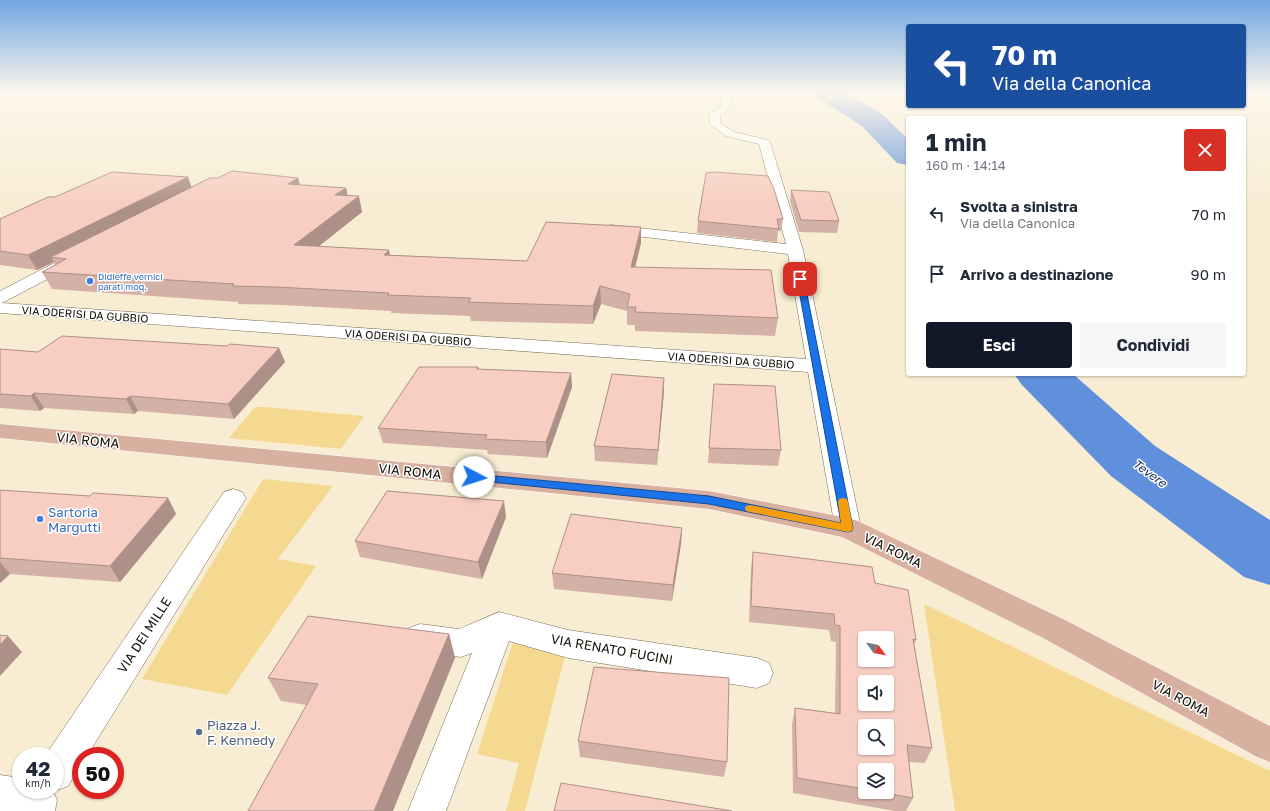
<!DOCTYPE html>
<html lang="it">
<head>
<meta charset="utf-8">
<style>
	:root { --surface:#fff; --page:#f6f6f7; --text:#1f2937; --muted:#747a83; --accent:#111827 }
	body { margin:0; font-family:"Golos Text",sans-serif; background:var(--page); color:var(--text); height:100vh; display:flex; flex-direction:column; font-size:15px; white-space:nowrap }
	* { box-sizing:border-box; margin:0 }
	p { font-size:13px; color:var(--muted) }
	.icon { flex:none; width:22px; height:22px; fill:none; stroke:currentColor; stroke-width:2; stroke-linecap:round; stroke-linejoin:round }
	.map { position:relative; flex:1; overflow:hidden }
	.side { position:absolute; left:906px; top:116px; width:340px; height:260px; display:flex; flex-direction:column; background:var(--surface); border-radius:4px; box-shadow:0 1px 3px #0004 }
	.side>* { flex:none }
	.guide { position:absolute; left:906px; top:24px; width:340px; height:84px; border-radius:4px; box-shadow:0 1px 3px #0004; background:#1a4fa0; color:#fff; overflow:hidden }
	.needle { width:26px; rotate:123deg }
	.buttons { position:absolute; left:858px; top:631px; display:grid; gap:8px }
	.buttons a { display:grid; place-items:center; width:36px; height:36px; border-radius:4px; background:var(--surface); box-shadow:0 1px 3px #0004; font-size:20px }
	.speed { position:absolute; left:12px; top:747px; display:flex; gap:8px; font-size:20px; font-weight:700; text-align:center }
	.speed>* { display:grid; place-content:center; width:52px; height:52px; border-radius:50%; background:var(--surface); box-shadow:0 1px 3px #0004; line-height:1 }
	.speed small { font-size:10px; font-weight:400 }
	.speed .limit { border:6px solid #d22; background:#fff; color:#111 }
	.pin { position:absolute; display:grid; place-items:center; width:34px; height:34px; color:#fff; margin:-17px; border-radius:8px; box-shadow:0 2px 6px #0006 }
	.me { position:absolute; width:44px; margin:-22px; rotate:95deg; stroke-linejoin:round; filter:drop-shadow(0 0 3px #0008) }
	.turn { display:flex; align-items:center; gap:14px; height:84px; padding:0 20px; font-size:18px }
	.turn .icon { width:52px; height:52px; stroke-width:2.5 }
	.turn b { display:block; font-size:28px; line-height:34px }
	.round { display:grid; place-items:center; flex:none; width:42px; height:42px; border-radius:4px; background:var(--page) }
	.summary { display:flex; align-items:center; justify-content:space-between; height:68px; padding:0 20px }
	h1 { font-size:24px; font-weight:700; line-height:30px }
	.button { display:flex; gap:8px; margin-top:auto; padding:8px 20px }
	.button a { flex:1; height:46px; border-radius:4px; background:var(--accent); color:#fff; font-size:16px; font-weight:700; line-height:46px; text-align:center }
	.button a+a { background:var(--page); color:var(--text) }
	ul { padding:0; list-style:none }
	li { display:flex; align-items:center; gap:12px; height:60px; padding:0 20px }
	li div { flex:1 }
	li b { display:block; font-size:15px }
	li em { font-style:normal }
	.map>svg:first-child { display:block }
	.green { fill:#f5d990 }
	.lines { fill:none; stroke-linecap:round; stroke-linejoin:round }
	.river { fill:#6090db; fill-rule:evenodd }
	.minor-casing { stroke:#756b54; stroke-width:1 }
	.major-casing { stroke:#fff; stroke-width:1 }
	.minor { fill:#fff; fill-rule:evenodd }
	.major { fill:#d8b0a0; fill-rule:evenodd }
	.wall { fill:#d4b1a6; fill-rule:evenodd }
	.shaded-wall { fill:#ad9087 }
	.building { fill:#f7cec1; stroke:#ad9087; fill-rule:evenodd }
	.route { fill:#1a73e8; stroke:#114b97 }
	.slow { fill:#f59e0b }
	.shop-dot { fill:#3f7fe0; stroke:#fff; stroke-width:1.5 }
	.service-dot { fill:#5c6f8a; stroke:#fff; stroke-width:1.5 }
	.labels { text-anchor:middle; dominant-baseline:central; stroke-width:3; stroke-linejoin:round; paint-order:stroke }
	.far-shop-label { font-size:9px; fill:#366cbe; stroke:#fff; text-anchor:start }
	.street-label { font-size:11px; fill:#141108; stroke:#fff }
	.water-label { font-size:12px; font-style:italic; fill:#0d2c5c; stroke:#fff }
	.near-street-label { font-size:13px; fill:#141108; stroke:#fff }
	.near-shop-label { font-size:13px; fill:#366cbe; stroke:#fff; text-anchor:start }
	.near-service-label { font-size:13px; fill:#4e5e75; stroke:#fff; text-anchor:start }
</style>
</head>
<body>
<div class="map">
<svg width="1270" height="811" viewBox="0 0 1270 811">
	<rect width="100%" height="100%" fill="#f8edd3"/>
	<!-- green -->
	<g class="green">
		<path d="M 255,407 L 264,407 L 364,416 L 341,449 L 229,438 Z"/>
		<path d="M 263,479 L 333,486 L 278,559 L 316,566 L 227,695 L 142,679 Z"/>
		<path d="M 924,604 L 1270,771 L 1270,811 L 955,811 Z"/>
		<path d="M 513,642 L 568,644 L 525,811 L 506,811 L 519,763 L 477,754 Z"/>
	</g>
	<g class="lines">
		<!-- river -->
		<g class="river">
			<path d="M 814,92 L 844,92 L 882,114 L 908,139 L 908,165 L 897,163 L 862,126 L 817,97 Z"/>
			<path d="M 1014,374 L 1073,374 L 1155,446 L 1270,520 L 1270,585 L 1244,577 L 1111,476 L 1022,385 Z"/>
		</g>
		<defs>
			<g id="minor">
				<path d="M 720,92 L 729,92 L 731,95 L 731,108 L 720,115 L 720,123 L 734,132 L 768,140 L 770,142 L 803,250 L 861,528 L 858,535 L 848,538 L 838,535 L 835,528 L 808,372 L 0,313 L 0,291 L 64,258 L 70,256 L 76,258 L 78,261 L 76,264 L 2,303 L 806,359 L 788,254 L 611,233 L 606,232 L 604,229 L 606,226 L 611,225 L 786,244 L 759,144 L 726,136 L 710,124 L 710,114 L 721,107 L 721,95 Z"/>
				<path d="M 233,489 L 242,492 L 246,498 L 87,756 L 81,756 L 81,765 L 68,786 L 55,791 L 53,791 L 57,800 L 55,811 L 0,811 L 0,775 L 21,778 L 21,790 L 55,790 L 55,756 L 45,756 L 224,492 Z"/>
				<path d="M 499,612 L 568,630 L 757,658 L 769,663 L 773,673 L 769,683 L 757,688 L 568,658 L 509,641 L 446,811 L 408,811 L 472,653 L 461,657 L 420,652 L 409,648 L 404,638 L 409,628 L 420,624 L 459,629 Z"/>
			</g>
			<path id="major" d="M 0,424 L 709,491 L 848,518 L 858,521 L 1065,620 L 1270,726 L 1270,762 L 1257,757 L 1043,638 L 842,537 L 709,509 L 0,438 Z"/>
		</defs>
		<!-- minor casing -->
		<use href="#minor" class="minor-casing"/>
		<!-- major casing -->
		<use href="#major" class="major-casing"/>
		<!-- minor -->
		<use href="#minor" class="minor"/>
		<!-- major -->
		<use href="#major" class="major"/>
	</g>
	<!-- wall -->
	<g class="wall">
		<path d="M 218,178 L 298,178 L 300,185 L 346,188 L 348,196 L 362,212 L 319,246 L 390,255 L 527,261 L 641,227 L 641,243 L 635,267 L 778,318 L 775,336 L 635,331 L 635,325 L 627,325 L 627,311 L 601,304 L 593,324 L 471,321 L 470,316 L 391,313 L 391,311 L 283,305 L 238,304 L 238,302 L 52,289 L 42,272 L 55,265 L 54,262 L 37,270 L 0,265 L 0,219 L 55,197 L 192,187 Z"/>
		<path d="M 791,190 L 839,221 L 837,233 L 799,232 L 790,201 Z"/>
		<path d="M 783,219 L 781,231 L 778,231 L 777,242 L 697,233 L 698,221 Z"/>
		<path d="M 227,346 L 279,348 L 285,362 L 234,419 L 138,411 L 134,414 L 44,408 L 40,411 L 0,408 L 0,349 L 38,352 Z"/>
		<path d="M 478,367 L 479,369 L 571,373 L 572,387 L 547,458 L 488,454 L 487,450 L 383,443 L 378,428 Z"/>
		<path d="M 714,384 L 781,450 L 778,466 L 708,463 Z"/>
		<path d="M 664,392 L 657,465 L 595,461 L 594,446 Z"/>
		<path d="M 0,490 L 90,496 L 168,498 L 176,514 L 120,582 L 10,574 L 0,583 Z"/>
		<path d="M 506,517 L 482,579 L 360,557 L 355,541 Z"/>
		<path d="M 682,528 L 681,544 L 672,601 L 554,589 L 552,573 Z"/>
		<path d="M 753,552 L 875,583 L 916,640 L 914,644 L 932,748 L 925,763 L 909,762 L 913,798 L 906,811 L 895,811 L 793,793 L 792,724 L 795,708 L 835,713 L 836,642 L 831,641 L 829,630 L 749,622 L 751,568 ZM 865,770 L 887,792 L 865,792 Z"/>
		<path d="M 449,634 L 455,658 L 307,705 L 281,701 L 268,678 Z"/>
		<path d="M 578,741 L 727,762 L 724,777 L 580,757 Z"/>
	</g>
	<!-- shaded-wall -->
	<g class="shaded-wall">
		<path d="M 188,177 L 193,191 L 51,257 L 54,262 L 37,270 L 28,255 Z"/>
		<path d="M 298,178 L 302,192 L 288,184 Z"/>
		<path d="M 346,188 L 349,203 L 335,195 Z"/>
		<path d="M 359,196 L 362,212 L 299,262 L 294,245 Z"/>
		<path d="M 641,227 L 641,243 L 631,284 L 631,267 Z"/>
		<path d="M 389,250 L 392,266 L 384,255 Z"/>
		<path d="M 600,286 L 601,304 L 593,324 L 593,306 Z"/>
		<path d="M 279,348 L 285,362 L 234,419 L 228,404 Z"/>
		<path d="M 571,373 L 572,387 L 547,458 L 546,442 Z"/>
		<path d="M 664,378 L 664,392 L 657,465 L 658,450 Z"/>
		<path d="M 34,393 L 44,408 L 40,411 L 31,396 Z"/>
		<path d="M 130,396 L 138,411 L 134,414 L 126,399 Z"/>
		<path d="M 168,498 L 176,514 L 120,582 L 110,566 Z"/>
		<path d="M 504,501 L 506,517 L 482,579 L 478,562 Z"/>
		<path d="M 682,528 L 681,544 L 672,601 L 673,585 Z"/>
		<path d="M 0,562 L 10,574 L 0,583 Z"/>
		<path d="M 449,634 L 455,658 L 393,811 L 374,811 Z"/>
		<path d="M 8,636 L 22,652 L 0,676 L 0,645 Z"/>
	</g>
	<!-- building -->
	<g class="building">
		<path d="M 232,171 L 298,178 L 288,184 L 346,188 L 335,195 L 359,196 L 294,245 L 389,250 L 384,255 L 527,261 L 546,222 L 641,227 L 631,267 L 771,270 L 778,318 L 635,312 L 636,307 L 627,307 L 630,294 L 600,286 L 593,306 L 468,302 L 471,298 L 387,295 L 389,293 L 277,287 L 232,286 L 234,284 L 42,272 L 66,259 L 51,257 L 210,178 L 218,178 Z"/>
		<path d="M 112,172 L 188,177 L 28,255 L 0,251 L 0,219 L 48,197 L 55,197 Z"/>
		<path d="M 714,172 L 768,176 L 774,189 L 783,219 L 777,219 L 779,229 L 698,221 L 706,173 Z"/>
		<path d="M 791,190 L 829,192 L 839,221 L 801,220 Z"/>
		<path d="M 62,336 L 227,346 L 230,344 L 279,348 L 228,404 L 130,396 L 126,399 L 34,393 L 31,396 L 0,394 L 0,349 L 38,352 Z"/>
		<path d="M 419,367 L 478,367 L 477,369 L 571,373 L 546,442 L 485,439 L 487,435 L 378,428 Z"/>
		<path d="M 612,374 L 664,378 L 658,450 L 594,446 Z"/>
		<path d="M 714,384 L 775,386 L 781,450 L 709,448 Z"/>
		<path d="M 0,490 L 90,496 L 93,493 L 168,498 L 110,566 L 0,558 Z"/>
		<path d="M 387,491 L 504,501 L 478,562 L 355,541 Z"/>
		<path d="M 571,514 L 682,528 L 673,585 L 552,573 Z"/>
		<path d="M 753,552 L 872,567 L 875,583 L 908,590 L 916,640 L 913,639 L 932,748 L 907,745 L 913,798 L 880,792 L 887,792 L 887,770 L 865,770 L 865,789 L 797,778 L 795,708 L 840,714 L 840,626 L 835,625 L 834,614 L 751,606 ZM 865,638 L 887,638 L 887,660 L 865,660 ZM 865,682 L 887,682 L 887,704 L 865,704 ZM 865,726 L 887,726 L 887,748 L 865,748 Z"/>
		<path d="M 308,616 L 449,634 L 374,811 L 248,811 L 318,684 L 268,678 Z"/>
		<path d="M 0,635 L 8,636 L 0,645 Z"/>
		<path d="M 594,667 L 729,678 L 727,762 L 578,741 Z"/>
		<path d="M 561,783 L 732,811 L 554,811 Z"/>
	</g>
	<!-- sky -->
	<linearGradient id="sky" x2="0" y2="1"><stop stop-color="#71a6e3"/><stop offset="0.45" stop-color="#fcf7eb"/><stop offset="1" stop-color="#fcf7eb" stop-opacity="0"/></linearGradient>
	<rect width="1270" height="206" fill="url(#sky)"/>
	<!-- route -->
	<path class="route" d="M 800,277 L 804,279 L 853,528 L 852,531 L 848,532 L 709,504 L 470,480 L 469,477 L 470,475 L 474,474 L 709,496 L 841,523 L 797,279 Z"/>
	<!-- slow -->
	<path class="slow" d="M 843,498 L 847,499 L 848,502 L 853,528 L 852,531 L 848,532 L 750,512 L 746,511 L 745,508 L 746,506 L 750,505 L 841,523 L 838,502 L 839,499 Z"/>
	<!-- markers -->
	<g class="shop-dot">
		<circle cx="90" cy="281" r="4"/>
		<circle cx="40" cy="519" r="4"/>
	</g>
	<circle class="service-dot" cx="199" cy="732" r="4"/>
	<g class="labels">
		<!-- far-shop labels -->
		<g class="far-shop-label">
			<text x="98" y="276">Didieffe vernici<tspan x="98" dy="10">parati moq.</tspan></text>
		</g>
		<!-- street labels -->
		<g class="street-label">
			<text transform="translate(85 314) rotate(4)">VIA ODERISI DA GUBBIO</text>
			<text transform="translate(408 337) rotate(4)">VIA ODERISI DA GUBBIO</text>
			<text transform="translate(731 360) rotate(4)">VIA ODERISI DA GUBBIO</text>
		</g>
		<!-- water labels -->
		<g class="water-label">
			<text transform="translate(1150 473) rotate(36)">Tevere</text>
		</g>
		<!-- near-street labels -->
		<g class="near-street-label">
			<text transform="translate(88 440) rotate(6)">VIA ROMA</text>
			<text transform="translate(410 471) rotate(6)">VIA ROMA</text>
			<text transform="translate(893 550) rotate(26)">VIA ROMA</text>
			<text transform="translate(144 635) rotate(-57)">VIA DEI MILLE</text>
			<text transform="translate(612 649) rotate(10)">VIA RENATO FUCINI</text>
			<text transform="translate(1181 698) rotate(28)">VIA ROMA</text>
		</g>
		<!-- near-shop labels -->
		<g class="near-shop-label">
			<text x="48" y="512">Sartoria<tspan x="48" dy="15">Margutti</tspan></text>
		</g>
		<!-- near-service labels -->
		<g class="near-service-label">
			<text x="207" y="725">Piazza J.<tspan x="207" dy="15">F. Kennedy</tspan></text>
		</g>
	</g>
</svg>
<div class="buttons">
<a><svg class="needle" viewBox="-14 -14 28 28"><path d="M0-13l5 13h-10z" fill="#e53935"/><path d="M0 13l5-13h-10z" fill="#747a83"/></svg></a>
<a><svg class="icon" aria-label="sound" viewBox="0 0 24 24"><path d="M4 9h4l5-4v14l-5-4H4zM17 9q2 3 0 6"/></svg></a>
<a><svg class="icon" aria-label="search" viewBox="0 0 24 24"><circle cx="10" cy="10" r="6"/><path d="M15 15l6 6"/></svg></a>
<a><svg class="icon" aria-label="layers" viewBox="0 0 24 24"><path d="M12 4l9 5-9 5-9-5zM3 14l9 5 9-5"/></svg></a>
</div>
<div class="speed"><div>42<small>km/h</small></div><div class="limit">50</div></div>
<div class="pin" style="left:800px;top:279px;background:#d93025"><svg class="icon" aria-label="arrive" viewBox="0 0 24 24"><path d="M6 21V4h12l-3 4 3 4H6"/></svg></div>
<svg class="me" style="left:474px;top:477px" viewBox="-20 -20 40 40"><circle r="19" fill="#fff"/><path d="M0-13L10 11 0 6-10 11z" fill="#1a73e8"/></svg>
<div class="guide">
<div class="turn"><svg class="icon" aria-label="left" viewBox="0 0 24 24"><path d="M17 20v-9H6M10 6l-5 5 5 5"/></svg><div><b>70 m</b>Via della Canonica</div></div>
</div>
<section class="side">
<div class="summary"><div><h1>1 min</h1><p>160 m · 14:14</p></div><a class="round" style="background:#d93025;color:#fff"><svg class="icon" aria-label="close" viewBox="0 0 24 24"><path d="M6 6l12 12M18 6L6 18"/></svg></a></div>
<ul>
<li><svg class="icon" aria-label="left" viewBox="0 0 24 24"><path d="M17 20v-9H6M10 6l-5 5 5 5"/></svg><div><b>Svolta a sinistra</b><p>Via della Canonica</p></div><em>70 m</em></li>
<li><svg class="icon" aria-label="arrive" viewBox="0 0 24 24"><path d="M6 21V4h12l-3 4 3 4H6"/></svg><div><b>Arrivo a destinazione</b></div><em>90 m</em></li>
</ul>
<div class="button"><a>Esci</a><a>Condividi</a></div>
</section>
</div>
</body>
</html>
